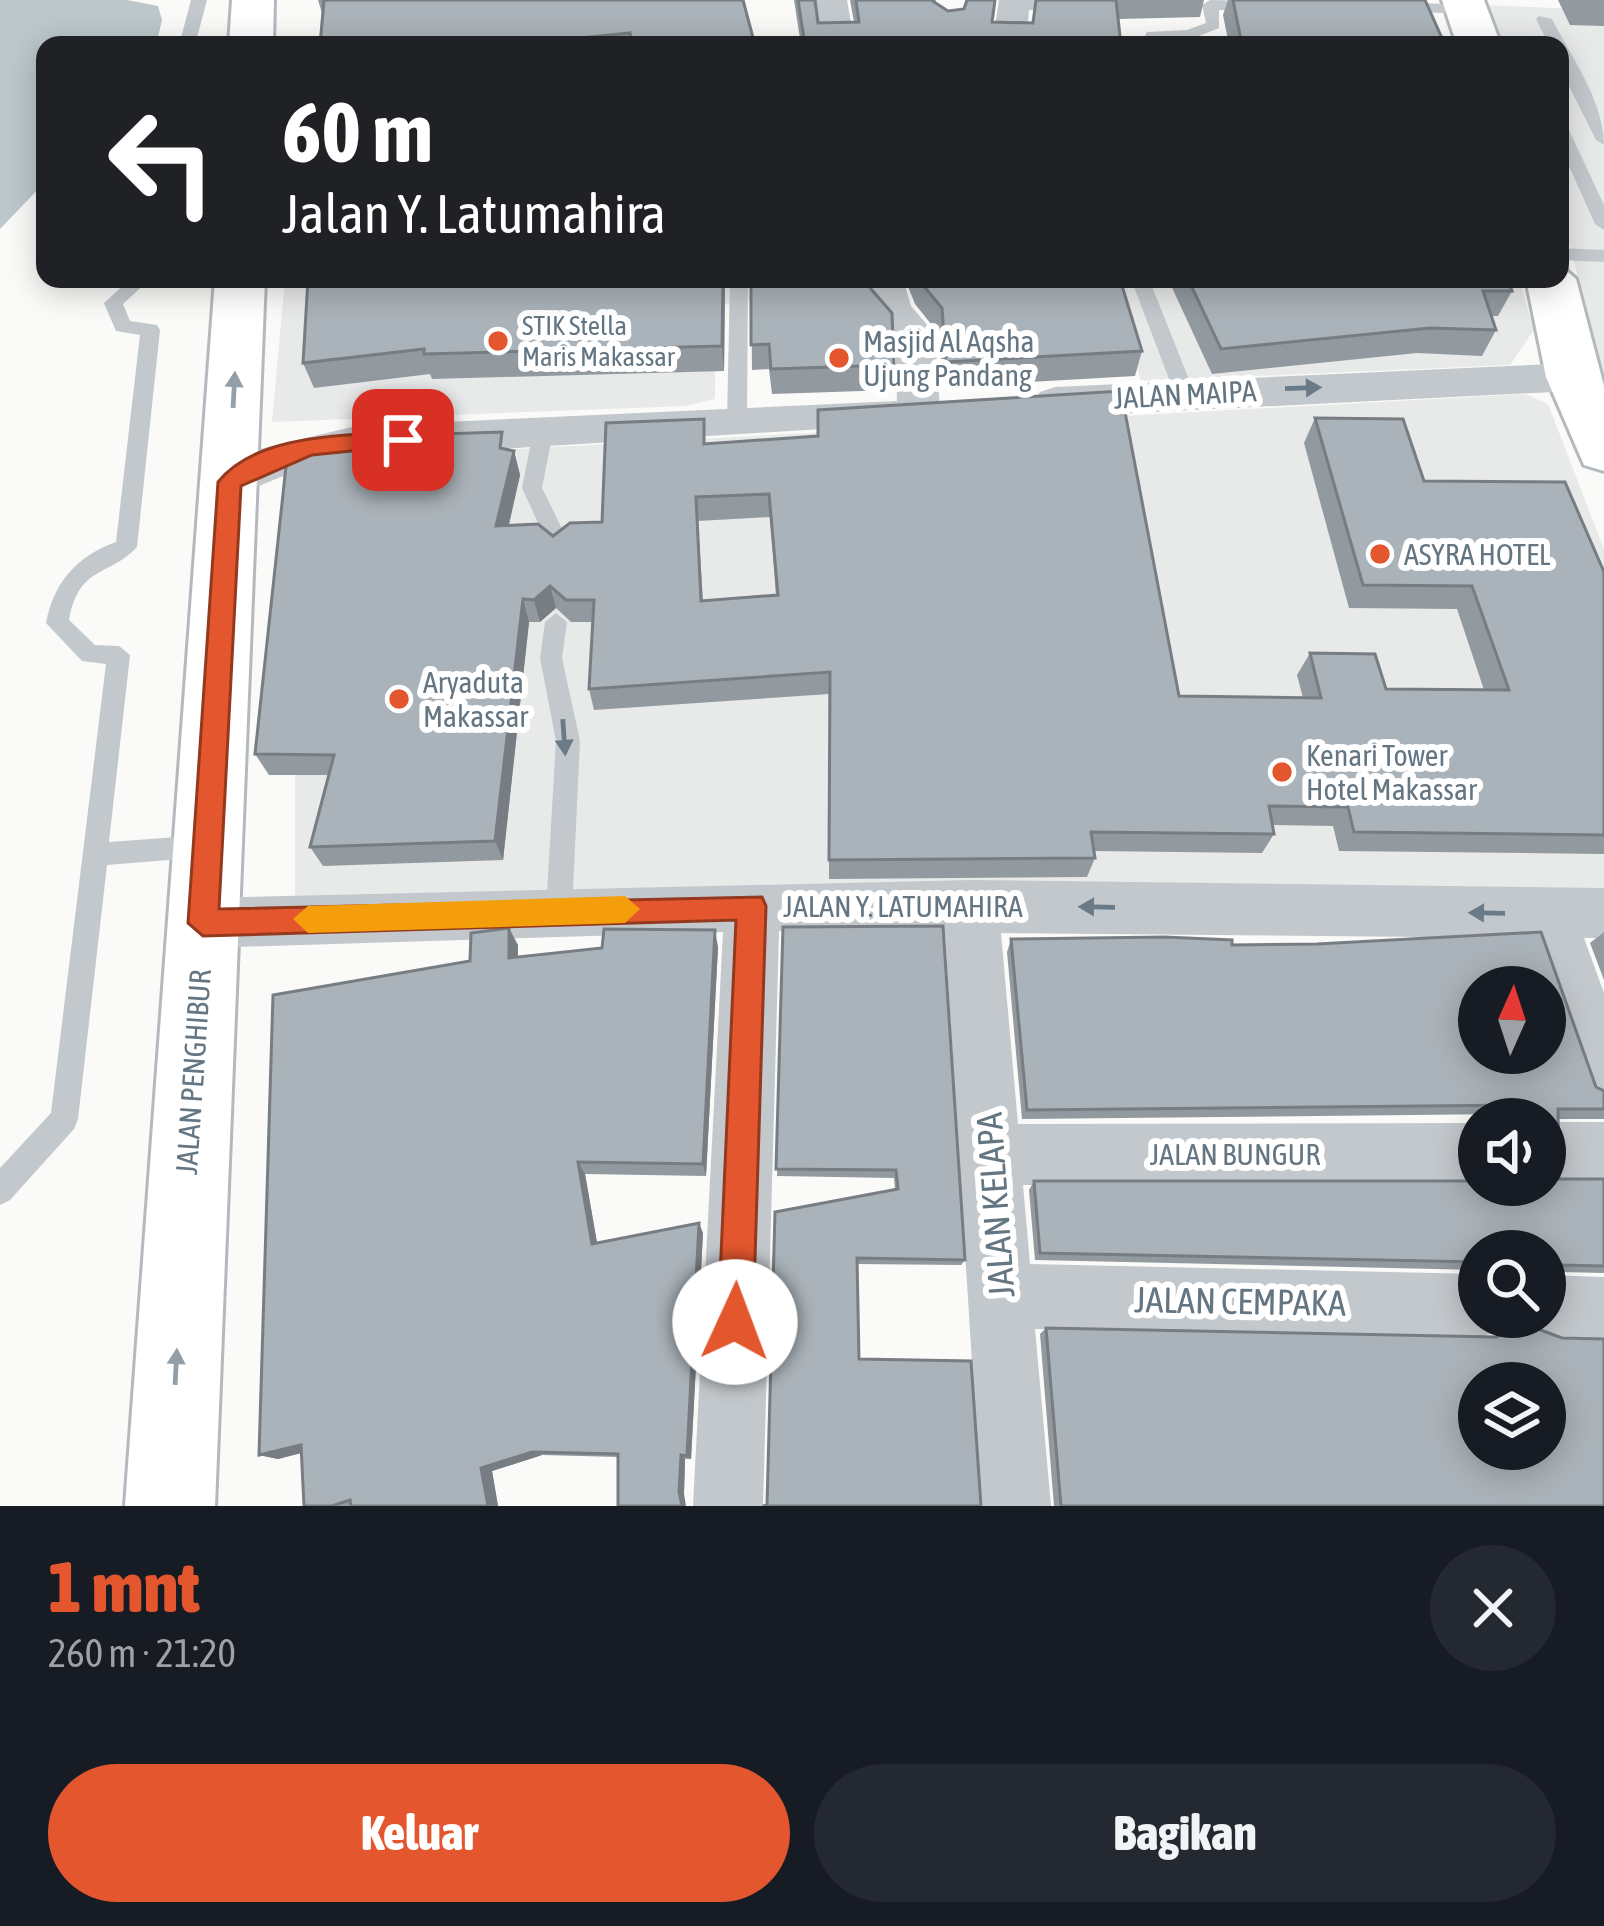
<!DOCTYPE html>
<html lang="id">
<head>
<meta charset="utf-8">
<style>
	:root { --surface:#171b24; --page:#242831; --text:#f1f3f6; --muted:#9ea1a6; --accent:#e4572e }
	body { margin:0; font-family:"Asap Condensed",sans-serif; background:var(--page); color:var(--text); height:100vh; display:flex; flex-direction:column; font-size:45px; white-space:nowrap }
	* { box-sizing:border-box; margin:0 }
	p { font-size:39px; color:var(--muted) }
	.icon { flex:none; width:66px; height:66px; fill:none; stroke:currentColor; stroke-width:2; stroke-linecap:round; stroke-linejoin:round }
	.map { position:relative; height:1506px; overflow:hidden }
	.side { display:flex; flex-direction:column; background:var(--surface); flex:1 }
	.side>* { flex:none }
	.banner { position:absolute; left:36px; top:36px; width:1533px; height:252px; border-radius:24px; box-shadow:0 6px 30px #0003; background:#202124; color:#fff; overflow:hidden }
	.needle { width:78px; rotate:3deg }
	.fabs { position:absolute; left:1458px; top:966px; display:grid; gap:24px }
	.fabs a { display:grid; place-items:center; width:108px; height:108px; border-radius:50%; background:var(--surface); box-shadow:0 6px 30px #0003; font-size:60px }
	.pin { position:absolute; display:grid; place-items:center; width:102px; height:102px; color:#fff; margin:-51px; border-radius:24px; box-shadow:0 6px 18px #0006 }
	.me { position:absolute; width:132px; margin:-66px; rotate:2deg; stroke-linejoin:round; filter:drop-shadow(0 0 9px #0008) }
	.turn { display:flex; align-items:center; gap:42px; height:252px; padding:0 48px; font-size:54px }
	.turn .icon { width:156px; height:156px; stroke-width:2.5 }
	.turn b { display:block; font-size:84px; line-height:102px }
	.round { display:grid; place-items:center; flex:none; width:126px; height:126px; border-radius:63px; background:var(--page) }
	.head { display:flex; align-items:center; justify-content:space-between; height:204px; padding:0 48px }
	h1 { font-size:72px; font-weight:800; line-height:90px; color:var(--accent) }
	.primary-button { display:flex; gap:24px; margin-top:auto; padding:24px 48px }
	.primary-button a { flex:1; height:138px; border-radius:72px; background:var(--accent); color:#fff; font-size:48px; font-weight:800; line-height:138px; text-align:center }
	.primary-button a+a { background:var(--page); color:var(--text) }
	.map>svg:first-child { display:block }
	.built { fill:#e8e9e9 }
	.water { fill:#bbc7cb }
	.lines { fill:none; stroke-linecap:round; stroke-linejoin:round }
	.secondary-casing { stroke:#b3babf; stroke-width:6 }
	.lane { fill:#c3c8cc; fill-rule:evenodd }
	.street { fill:#c3c8cc; fill-rule:evenodd }
	.secondary { fill:#fff; fill-rule:evenodd }
	.wall { fill:#929a9f; fill-rule:evenodd }
	.shaded-wall { fill:#777d82 }
	.building { fill:#aab3b9; stroke:#777d82; stroke-width:3; fill-rule:evenodd }
	.oneway { fill:#6a7a87 }
	.oneway2 { fill:#939fa8 }
	.route { fill:#e4572e; stroke:#94391e; stroke-width:3 }
	.slow { fill:#f59e0b }
	.poi-dot { fill:#e4572e; stroke:#fff; stroke-width:4.5 }
	.labels { text-anchor:middle; dominant-baseline:central; stroke-width:12; stroke-linejoin:round; paint-order:stroke }
	.far-poi-label { font-size:27px; fill:#657683; stroke:#fff; text-anchor:start }
	.poi-label { font-size:30px; fill:#657683; stroke:#fff; text-anchor:start }
	.street-label { font-size:30px; fill:#657683; stroke:#fff }
	.near-street-label { font-size:36px; fill:#657683; stroke:#fff }
</style>
</head>
<body>
<div class="map">
<svg width="1604" height="1506" viewBox="0 0 1604 1506">
	<rect width="100%" height="100%" fill="#fafaf8"/>
	<!-- built -->
	<g class="built">
		<path d="M 1484,5 L 1604,10 L 1604,380 L 1560,206 L 1560,45 L 1502,45 Z"/>
		<path d="M 285,279 L 760,279 L 761,300 L 716,305 L 715,399 L 685,406 L 272,422 Z"/>
		<path d="M 1110,279 L 1519,279 L 1534,330 L 1510,365 L 1141,381 Z"/>
		<path d="M 1525,394 L 1548,404 L 1604,549 L 1604,895 L 295,901 L 295,461 Z"/>
	</g>
	<!-- water -->
	<path class="water" d="M 0,0 L 127,0 L 158,6 L 162,20 L 156,45 L 45,45 L 45,182 L 0,229 Z"/>
	<g class="lines">
		<defs>
			<g id="secondary">
				<path d="M 232,0 L 274,0 L 273,45 L 229,45 Z"/>
				<path d="M 1442,0 L 1484,0 L 1501,45 L 1457,45 Z"/>
				<path d="M 1560,265 L 1576,279 L 1604,386 L 1604,471 L 1584,465 L 1546,377 L 1526,279 L 1560,279 Z"/>
				<path d="M 215,279 L 265,279 L 215,1506 L 125,1506 Z"/>
			</g>
		</defs>
		<!-- secondary casing -->
		<use href="#secondary" class="secondary-casing"/>
		<!-- lane -->
		<g class="lane">
			<path d="M 191,0 L 207,0 L 195,45 L 179,45 Z"/>
			<path d="M 1210,0 L 1255,1 L 1263,6 L 1255,11 L 1219,10 L 1219,28 L 1189,40 L 1158,40 L 1156,45 L 1140,45 L 1147,32 L 1187,30 L 1206,23 L 1202,5 Z"/>
			<path d="M 1398,3 L 1467,4 L 1475,9 L 1467,14 L 1393,11 L 1390,8 Z"/>
			<path d="M 1539,16 L 1552,19 C 1570,55 1604,101 1604,145 L 1596,140 L 1560,68 L 1560,45 L 1549,45 L 1536,19 Z"/>
			<path d="M 1560,123 L 1568,128 L 1604,205 L 1604,230 L 1595,224 L 1560,146 Z"/>
			<path d="M 1560,248 L 1604,250 L 1604,262 L 1560,260 Z"/>
			<path d="M 130,279 L 150,279 L 123,304 L 130,321 L 157,325 L 160,330 L 137,547 C 109,577 79,565 69,620 L 95,645 L 119,646 L 130,655 L 109,842 L 205,835 L 214,838 L 218,846 L 214,854 L 205,857 L 107,865 L 78,1119 L 74,1129 L 10,1200 L 0,1205 L 0,1168 L 51,1113 L 106,664 L 82,661 L 46,623 C 54,582 77,556 116,542 L 140,335 L 116,331 L 104,303 Z"/>
			<path d="M 730,279 L 748,279 L 747,421 L 737,428 L 727,421 Z"/>
			<path d="M 1131,279 L 1149,279 L 1194,392 L 1191,397 L 1177,397 L 1174,392 Z"/>
			<path d="M 543,425 L 553,432 L 542,488 L 571,547 L 560,555 L 552,553 L 522,488 L 533,432 Z"/>
			<path d="M 556,613 L 567,622 L 562,658 L 580,741 L 572,911 L 568,919 L 559,923 L 550,919 L 546,911 L 556,741 L 540,658 L 545,622 Z"/>
		</g>
		<!-- street -->
		<g class="street">
			<path d="M 815,0 L 847,0 L 855,45 L 821,45 Z"/>
			<path d="M 999,0 L 1088,0 L 1072,10 L 1029,10 L 1026,45 L 992,45 Z"/>
			<path d="M 863,279 L 903,279 L 911,306 L 935,334 L 940,411 L 934,422 L 356,458 L 305,467 L 230,498 L 214,493 L 208,482 L 214,471 L 260,449 L 356,426 L 897,401 L 895,337 L 873,311 Z"/>
			<path d="M 1573,363 L 1588,367 L 1594,377 L 1588,387 L 1573,391 L 1055,417 L 1040,412 L 1034,402 L 1040,392 L 1055,387 Z"/>
			<path d="M 971,880 L 1604,888 L 1604,938 L 1584,938 L 1604,993 L 1604,1104 L 1583,1096 L 1528,938 L 1001,933 L 1018,1124 L 1479,1123 L 1479,1185 L 1023,1185 L 1030,1264 L 1479,1274 L 1479,1317 L 1507,1317 L 1502,1329 L 1479,1338 L 1035,1329 L 1051,1506 L 981,1506 L 945,933 L 779,931 L 763,1506 L 693,1506 L 723,932 L 203,948 L 183,941 L 175,923 L 183,905 L 203,898 Z"/>
			<rect x="1545" y="1122" width="59" height="62"/>
			<path d="M 1545,1275 L 1604,1277 L 1604,1341 L 1545,1339 L 1522,1330 L 1517,1317 L 1545,1317 Z"/>
		</g>
		<!-- secondary -->
		<use href="#secondary" class="secondary"/>
	</g>
	<!-- wall -->
	<g class="wall">
		<path d="M 318,0 L 743,0 L 755,45 L 320,45 L 323,16 Z"/>
		<path d="M 794,0 L 815,0 L 818,23 L 854,22 L 850,0 L 936,0 L 935,3 L 948,11 L 992,22 L 1032,23 L 1035,0 L 1204,0 L 1200,17 L 1119,19 L 1121,45 L 801,45 Z"/>
		<path d="M 1228,0 L 1425,0 L 1445,45 L 1229,45 L 1223,15 Z"/>
		<path d="M 1558,0 L 1604,0 L 1604,26 L 1570,25 Z"/>
		<path d="M 308,279 L 725,279 L 724,371 L 432,379 L 430,374 L 314,388 L 303,363 Z"/>
		<path d="M 751,279 L 894,365 L 892,390 L 772,394 L 769,369 L 752,370 Z"/>
		<path d="M 905,279 L 1120,279 L 1142,351 L 1135,376 L 943,387 L 939,334 L 915,304 Z"/>
		<path d="M 1168,279 L 1508,279 L 1512,291 L 1498,316 L 1492,316 L 1496,330 L 1482,356 L 1417,353 L 1212,374 Z"/>
		<path d="M 1315,418 L 1424,481 L 1604,572 L 1604,854 L 1339,851 L 1333,826 L 1273,825 L 1274,834 L 1262,853 L 1094,851 L 1095,858 L 1087,877 L 829,879 L 829,694 L 594,710 L 589,689 L 592,622 L 571,622 L 556,608 L 540,622 L 529,622 L 503,860 L 323,866 L 310,847 L 329,775 L 269,775 L 255,754 L 507,450 L 514,451 L 520,475 L 509,525 L 553,536 L 602,522 L 706,444 L 1179,696 L 1303,698 L 1297,675 L 1310,653 L 1386,689 L 1484,690 L 1457,609 L 1349,608 L 1304,443 ZM 770,517 L 776,596 L 703,601 L 698,521 Z"/>
		<path d="M 783,927 L 965,1260 L 961,1265 L 857,1264 L 775,1212 L 895,1189 L 894,1178 L 777,1176 Z"/>
		<path d="M 1604,932 L 1604,980 L 1590,943 Z"/>
		<path d="M 1011,939 L 1232,945 L 1604,1091 L 1604,1119 L 1559,1119 L 1559,1179 L 1604,1179 L 1604,1273 L 1559,1272 L 1558,1307 L 1545,1311 L 1545,1251 L 1479,1251 L 1479,1270 L 1035,1260 L 1029,1190 L 1034,1181 L 1545,1185 L 1545,1119 L 1505,1119 L 1504,1114 L 1022,1119 L 1007,952 Z"/>
		<path d="M 518,945 L 518,957 L 718,947 L 706,1176 L 585,1174 L 597,1243 L 703,1233 L 691,1459 L 685,1459 L 684,1494 L 618,1457 L 542,1455 L 492,1471 L 498,1506 L 304,1506 L 302,1453 L 278,1459 L 259,1455 L 470,961 Z"/>
		<path d="M 1511,1317 L 1534,1317 L 1604,1506 L 1054,1506 L 1040,1334 L 1046,1328 L 1492,1337 L 1504,1333 Z"/>
	</g>
	<!-- shaded-wall -->
	<g class="shaded-wall">
		<path d="M 723,279 L 725,279 L 724,371 L 722,346 Z"/>
		<path d="M 514,451 L 520,475 L 503,549 L 496,526 Z"/>
		<path d="M 550,586 L 556,608 L 540,622 L 534,600 Z"/>
		<path d="M 523,599 L 529,622 L 503,860 L 495,841 Z"/>
		<path d="M 509,928 L 518,945 L 517,975 L 509,958 Z"/>
		<path d="M 715,930 L 718,947 L 706,1176 L 703,1164 Z"/>
		<path d="M 578,1162 L 585,1174 L 599,1254 L 592,1244 Z"/>
		<path d="M 699,1223 L 703,1233 L 691,1459 L 687,1456 Z"/>
		<path d="M 301,1445 L 319,1448 L 278,1459 L 259,1455 Z"/>
		<path d="M 532,1452 L 542,1455 L 492,1471 L 498,1506 L 488,1506 L 481,1468 Z"/>
		<path d="M 681,1455 L 685,1459 L 684,1494 L 686,1506 L 682,1506 L 679,1492 Z"/>
	</g>
	<!-- building -->
	<g class="building">
		<path d="M 324,0 L 743,0 L 755,45 L 632,45 L 630,33 L 513,45 L 320,45 Z"/>
		<path d="M 798,0 L 815,0 L 818,23 L 859,22 L 856,0 L 931,0 L 948,11 L 964,9 L 967,0 L 995,0 L 992,22 L 1033,23 L 1036,0 L 1116,0 L 1121,45 L 805,45 Z"/>
		<path d="M 1233,0 L 1425,0 L 1445,45 L 1242,45 Z"/>
		<path d="M 308,279 L 723,279 L 722,346 L 424,354 L 424,349 L 303,363 Z"/>
		<path d="M 751,279 L 868,279 L 871,289 L 892,313 L 894,365 L 771,369 L 769,344 L 751,345 Z"/>
		<path d="M 918,279 L 1120,279 L 1142,351 L 946,362 L 942,308 Z"/>
		<path d="M 1188,279 L 1508,279 L 1512,291 L 1483,291 L 1496,330 L 1430,328 L 1221,349 Z"/>
		<path d="M 1121,391 L 1179,696 L 1321,698 L 1310,653 L 1375,654 L 1386,689 L 1509,690 L 1472,586 L 1363,585 L 1315,418 L 1403,419 L 1424,481 L 1565,482 L 1604,572 L 1604,835 L 1354,832 L 1348,807 L 1269,806 L 1274,834 L 1091,832 L 1095,858 L 829,860 L 830,672 L 589,689 L 594,600 L 566,600 L 550,586 L 534,600 L 523,599 L 495,841 L 310,847 L 334,755 L 255,754 L 287,457 L 308,446 L 409,435 L 502,432 L 500,448 L 514,451 L 496,526 L 538,524 L 553,536 L 570,523 L 602,522 L 606,423 L 704,419 L 704,444 L 818,436 L 818,410 ZM 769,494 L 778,595 L 701,601 L 696,497 Z"/>
		<path d="M 943,926 L 965,1260 L 857,1258 L 859,1359 L 971,1361 L 981,1506 L 763,1506 L 767,1505 L 775,1212 L 898,1189 L 896,1170 L 776,1169 L 783,927 Z"/>
		<path d="M 509,928 L 509,958 L 602,948 L 604,929 L 715,930 L 703,1164 L 578,1162 L 592,1244 L 699,1223 L 687,1456 L 681,1455 L 679,1492 L 682,1506 L 618,1506 L 618,1454 L 532,1452 L 481,1468 L 488,1506 L 351,1506 L 350,1500 L 332,1506 L 304,1506 L 301,1445 L 259,1455 L 273,995 L 470,961 L 471,933 Z"/>
		<path d="M 1541,932 L 1596,1087 L 1604,1091 L 1604,1109 L 1558,1109 L 1559,1179 L 1604,1179 L 1604,1266 L 1560,1265 L 1558,1307 L 1545,1308 L 1545,1251 L 1479,1251 L 1479,1262 L 1040,1253 L 1034,1181 L 1479,1181 L 1479,1185 L 1545,1185 L 1545,1119 L 1525,1119 L 1520,1105 L 1027,1110 L 1011,939 L 1164,937 L 1232,940 L 1232,945 L 1317,944 ZM 1479,987 L 1545,987 L 1545,1053 L 1479,1053 Z"/>
		<path d="M 1526,1317 L 1534,1317 L 1538,1329 L 1562,1338 L 1604,1339 L 1604,1506 L 1061,1506 L 1046,1328 L 1496,1337 L 1521,1328 ZM 1479,1383 L 1545,1383 L 1545,1449 L 1479,1449 Z"/>
	</g>
	<!-- one-way arrows -->
	<defs><path id="oneway-solid" d="M-6-.8H1V-3.2L6.5 0L1 3.2V.8H-6Z" transform="scale(3)"/></defs>
	<g class="oneway">
		<use href="#oneway-solid" transform="translate(1303 388) rotate(-2)"/>
		<use href="#oneway-solid" transform="translate(564 737) rotate(86)"/>
		<use href="#oneway-solid" transform="translate(1097 907) rotate(-179)"/>
		<use href="#oneway-solid" transform="translate(1487 913) rotate(-179)"/>
	</g>
	<g class="oneway2">
		<use href="#oneway-solid" transform="translate(234 390) rotate(-87)"/>
		<use href="#oneway-solid" transform="translate(176 1367) rotate(-87)"/>
	</g>
	<!-- route -->
	<path class="route" d="M 403,431 L 411,434 L 411,445 L 312,455 L 241,486 L 219,909 L 762,897 L 766,906 L 753,1322 L 748,1334 L 735,1339 L 723,1334 L 718,1322 L 736,920 L 203,936 L 188,923 L 218,482 C 257,433 346,436 403,431 Z"/>
	<!-- slow -->
	<path class="slow" d="M 625,896 L 640,909 L 625,923 L 308,933 L 293,919 L 308,906 Z"/>
	<!-- markers -->
	<g class="poi-dot">
		<circle cx="498" cy="341" r="12"/>
		<circle cx="839" cy="358" r="12"/>
		<circle cx="1380" cy="554" r="12"/>
		<circle cx="399" cy="699" r="12"/>
		<circle cx="1282" cy="772" r="12"/>
	</g>
	<g class="labels">
		<!-- far-poi labels -->
		<g class="far-poi-label">
			<text x="522" y="325">STIK Stella<tspan x="522" dy="31">Maris Makassar</tspan></text>
		</g>
		<!-- poi labels -->
		<g class="poi-label">
			<text x="863" y="341">Masjid Al Aqsha<tspan x="863" dy="34">Ujung Pandang</tspan></text>
			<text x="1404" y="554">ASYRA HOTEL</text>
			<text x="423" y="682">Aryaduta<tspan x="423" dy="34">Makassar</tspan></text>
			<text x="1306" y="755">Kenari Tower<tspan x="1306" dy="34">Hotel Makassar</tspan></text>
		</g>
		<!-- street labels -->
		<g class="street-label">
			<text transform="translate(1185 394) rotate(-3)">JALAN MAIPA</text>
			<text x="903" y="906">JALAN Y. LATUMAHIRA</text>
			<text transform="translate(193 1072) rotate(-86)">JALAN PENGHIBUR</text>
			<text x="1235" y="1154">JALAN BUNGUR</text>
		</g>
		<!-- near-street labels -->
		<g class="near-street-label">
			<text transform="translate(995 1205) rotate(-94)">JALAN KELAPA</text>
			<text transform="translate(1240 1301) rotate(1)">JALAN CEMPAKA</text>
		</g>
	</g>
</svg>
<div class="fabs">
<a><svg class="needle" viewBox="-14 -14 28 28"><path d="M0-13l5 13h-10z" fill="#e53935"/><path d="M0 13l5-13h-10z" fill="#9ea1a6"/></svg></a>
<a><svg class="icon" aria-label="sound" viewBox="0 0 24 24"><path d="M4 9h4l5-4v14l-5-4H4zM17 9q2 3 0 6"/></svg></a>
<a><svg class="icon" aria-label="search" viewBox="0 0 24 24"><circle cx="10" cy="10" r="6"/><path d="M15 15l6 6"/></svg></a>
<a><svg class="icon" aria-label="layers" viewBox="0 0 24 24"><path d="M12 4l9 5-9 5-9-5zM3 14l9 5 9-5"/></svg></a>
</div>
<div class="pin" style="left:403px;top:440px;background:#d93025"><svg class="icon" aria-label="arrive" viewBox="0 0 24 24"><path d="M6 21V4h12l-3 4 3 4H6"/></svg></div>
<svg class="me" style="left:735px;top:1322px" viewBox="-20 -20 40 40"><circle r="19" fill="#fff"/><path d="M0-13L10 11 0 6-10 11z" fill="#e4572e"/></svg>
<div class="banner">
<div class="turn"><svg class="icon" aria-label="left" viewBox="0 0 24 24"><path d="M17 20v-9H6M10 6l-5 5 5 5"/></svg><div><b>60 m</b>Jalan Y. Latumahira</div></div>
</div>
</div>
<section class="side">
<div class="head"><div><h1>1 mnt</h1><p>260 m · 21:20</p></div><a class="round"><svg class="icon" aria-label="close" viewBox="0 0 24 24"><path d="M6 6l12 12M18 6L6 18"/></svg></a></div>
<div class="primary-button"><a>Keluar</a><a>Bagikan</a></div>
</section>
</body>
</html>
